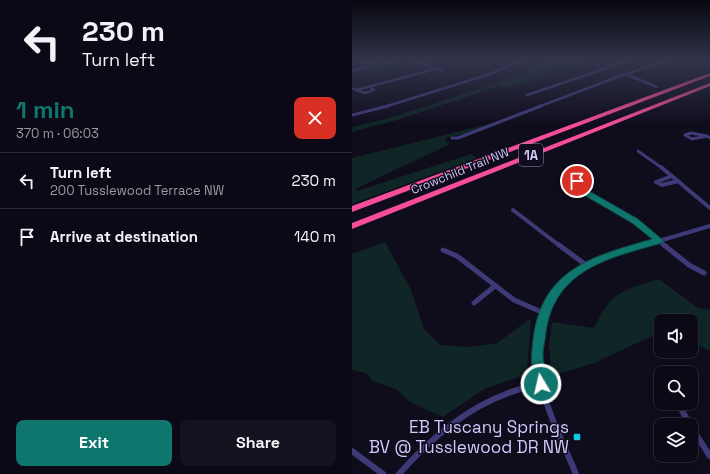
<!DOCTYPE html>
<html lang="en">
<head>
<meta charset="utf-8">
<style>
	:root { --surface:#0b0915; --page:#14121e; --text:#f1f3f6; --muted:#9a9aa0; --line:#2b2a34; --accent:#0f766e }
	body { margin:0; font-family:"Space Grotesk",sans-serif; background:var(--page); color:var(--text); height:100vh; display:flex; flex-direction:column; font-size:15px; white-space:nowrap }
	* { box-sizing:border-box; margin:0 }
	p { font-size:13px; color:var(--muted) }
	.icon { flex:none; width:22px; height:22px; fill:none; stroke:currentColor; stroke-width:2; stroke-linecap:round; stroke-linejoin:round }
	.map { position:relative; flex:1; overflow:hidden }
	.drawer { display:flex; flex-direction:column; background:var(--surface); width:352px }
	.drawer>* { flex:none }
	.banner { background:#0b0915; color:var(--text); overflow:hidden }
	.tools { position:absolute; left:302px; top:314px; display:grid; gap:8px }
	.tools a { display:grid; place-items:center; width:44px; height:44px; border-radius:8px; background:var(--surface); box-shadow:0 2px 6px #0003,0 0 0 1px var(--line); font-size:20px }
	.pin { position:absolute; display:grid; place-items:center; width:34px; height:34px; color:#fff; margin:-17px; border:2px solid #fff; border-radius:50%; box-shadow:0 1px 4px #0007 }
	.me { position:absolute; width:44px; margin:-22px; rotate:351deg; stroke-linejoin:round; filter:drop-shadow(0 0 3px #0008) }
	.turn { display:flex; align-items:center; gap:14px; height:84px; padding:0 16px; font-size:18px }
	.turn .icon { width:52px; height:52px; stroke-width:2.5 }
	.turn b { display:block; font-size:28px; line-height:34px }
	.round { display:grid; place-items:center; flex:none; width:42px; height:42px; border-radius:8px; background:var(--page) }
	.overview { display:flex; align-items:center; justify-content:space-between; height:68px; padding:0 16px }
	h1 { font-size:24px; font-weight:700; line-height:30px; color:var(--accent) }
	.primary-button { display:flex; gap:8px; margin-top:auto; padding:8px 16px }
	.primary-button a { flex:1; height:46px; border-radius:8px; background:var(--accent); color:#fff; font-size:16px; font-weight:700; line-height:46px; text-align:center }
	.primary-button a+a { background:var(--page); color:var(--text) }
	ul { padding:0; list-style:none }
	li { display:flex; align-items:center; gap:12px; height:56px; padding:0 16px; border-top:1px solid var(--line) }
	li div { flex:1 }
	li b { display:block; font-size:15px }
	li em { font-style:normal }
	main { display:flex; flex:1; min-height:0 }
	.map>svg:first-child { display:block }
	.green { fill:#102525 }
	.lines { fill:none; stroke-linecap:round; stroke-linejoin:round }
	.street-far4 { stroke:#3e3a78; stroke-width:2.5 }
	.street-far3 { stroke:#3e3a78; stroke-width:3 }
	.street-far2 { stroke:#3e3a78; stroke-width:4 }
	.street-far1 { stroke:#3e3a78; stroke-width:5 }
	.street { stroke:#3e3a78; stroke-width:6 }
	.highway { fill:#f54d9a; fill-rule:evenodd }
	.route { fill:#0f766e; stroke:#0a4d48 }
	.poi-dot { fill:#0dcbe5; stroke:#0f0c1c; stroke-width:1.5 }
	.labels { text-anchor:middle; dominant-baseline:central; stroke-width:3; stroke-linejoin:round; paint-order:stroke }
	.far-street-label { font-size:12px; fill:#d1cafc; stroke:#0f0c1c }
	.shield { fill:#0f0c1c; stroke:#9791b9; stroke-width:1 }
	.shield-label { font-size:13px; font-weight:bold; fill:#d1cafc }
	.near-poi-label { font-size:17px; fill:#d1cafc; stroke:#0f0c1c; text-anchor:end }
</style>
</head>
<body>
<main>
<section class="drawer">
<div class="banner">
<div class="turn"><svg class="icon" aria-label="left" viewBox="0 0 24 24"><path d="M17 20v-9H6M10 6l-5 5 5 5"/></svg><div><b>230 m</b>Turn left</div></div>
</div>
<div class="overview"><div><h1>1 min</h1><p>370 m · 06:03</p></div><a class="round" style="background:#d93025;color:#fff"><svg class="icon" aria-label="close" viewBox="0 0 24 24"><path d="M6 6l12 12M18 6L6 18"/></svg></a></div>
<ul>
<li><svg class="icon" aria-label="left" viewBox="0 0 24 24"><path d="M17 20v-9H6M10 6l-5 5 5 5"/></svg><div><b>Turn left</b><p>200 Tusslewood Terrace NW</p></div><em>230 m</em></li>
<li><svg class="icon" aria-label="arrive" viewBox="0 0 24 24"><path d="M6 21V4h12l-3 4 3 4H6"/></svg><div><b>Arrive at destination</b></div><em>140 m</em></li>
</ul>
<div class="primary-button"><a>Exit</a><a>Share</a></div>
</section>
<div class="map">
<svg width="358" height="474" viewBox="0 0 358 474">
	<rect width="100%" height="100%" fill="#0f0c1c"/>
	<!-- green -->
	<g class="green">
		<path d="M 197,60 L 234,60 L 222,66 L 209,68 L 188,78 L 152,88 L 148,86 L 45,120 L 0,132 L 0,127 L 41,117 L 142,84 Z"/>
		<path d="M 35,63 L 46,67 L 20,74 L 12,69 Z"/>
		<path d="M 133,125 L 134,126 L 111,135 L 95,137 L 93,140 L 98,144 L 3,189 L 5,191 L 119,154 L 125,158 L 0,204 L 0,158 Z"/>
		<path d="M 33,242 L 59,290 L 72,329 L 88,345 L 118,347 L 145,343 L 179,318 L 175,370 L 170,376 L 132,389 L 91,417 L 58,402 L 44,389 L 20,381 L 14,373 L 0,370 L 0,254 Z"/>
		<path d="M 307,279 L 346,308 L 358,310 L 358,351 L 339,342 L 339,321 L 309,321 L 309,337 L 300,336 L 242,363 L 200,376 L 197,347 L 200,322 L 241,328 L 244,325 C 258,292 274,289 307,279 Z"/>
	</g>
	<g class="lines">
		<!-- street-far4 -->
		<g class="street-far4">
			<path d="M 6,60 L 20,66"/>
			<path d="M 14,60 L 25,65"/>
			<path d="M 84,69 L 90,71"/>
			<path d="M 0,71 L 44,60"/>
			<path d="M 273,74 L 305,87"/>
			<path d="M 0,88 L 4,90 L 84,69 L 61,60"/>
			<path d="M 4,90 L 13,93 L 22,90 L 17,86"/>
			<path d="M 175,95 L 278,60"/>
			<path d="M 32,107 L 135,75 L 172,60"/>
			<path d="M 186,107 L 276,73 L 320,60"/>
		</g>
		<!-- street-far3 -->
		<g class="street-far3">
			<path d="M 0,115 L 36,106"/>
			<path d="M 339,133 L 355,136 L 340,139 L 333,135 Z"/>
			<path d="M 355,136 L 358,138"/>
			<path d="M 100,138 L 106,138 L 189,106"/>
			<path d="M 286,151 L 310,168"/>
		</g>
		<!-- street-far2 -->
		<g class="street-far2">
			<path d="M 309,167 L 358,208"/>
			<path d="M 238,174 L 227,180 L 224,184 L 226,188 L 283,221 L 313,246"/>
			<path d="M 320,176 L 304,182 L 310,185 L 326,181"/>
			<path d="M 161,210 L 208,246"/>
			<path d="M 290,246 L 358,226"/>
		</g>
		<!-- street-far1 -->
		<g class="street-far1">
			<path d="M 207,245 L 234,265"/>
			<path d="M 312,245 L 337,265 L 352,273"/>
			<path d="M 91,250 L 105,256 L 162,300 L 192,313"/>
			<path d="M 122,303 L 143,286"/>
			<path d="M 186,346 C 189,309 209,276 243,260 C 259,253 276,250 293,245"/>
		</g>
		<!-- street -->
		<g class="street">
			<path d="M 186,345 C 183,391 207,433 224,474"/>
			<path d="M 326,403 L 338,425"/>
			<path d="M 339,427 L 358,456"/>
			<path d="M 0,451 L 31,474"/>
			<path d="M 47,474 C 77,440 111,410 154,394 C 165,389 177,387 189,384"/>
		</g>
		<!-- highway -->
		<g class="highway">
			<path d="M 358,73 L 358,76 L 0,212 L 0,206 Z"/>
			<path d="M 358,83 L 358,86 L 0,229 L 0,223 Z"/>
		</g>
	</g>
	<!-- sky -->
	<linearGradient id="sky" x2="0" y2="1"><stop stop-color="#08070f"/><stop offset="0.48" stop-color="#31344b"/><stop offset="1" stop-color="#31344b" stop-opacity="0"/></linearGradient>
	<rect width="358" height="126" fill="url(#sky)"/>
	<!-- route -->
	<path class="route" d="M 223,179 L 228,179 L 228,184 L 230,187 L 286,219 L 312,241 L 310,243 C 254,259 199,270 193,340 C 192,345 191,350 191,355 C 191,366 198,378 194,388 L 189,390 L 185,388 C 178,373 179,355 181,340 C 189,269 241,256 300,239 L 280,223 L 225,191 L 220,184 Z"/>
	<!-- markers -->
	<rect class="poi-dot" x="221" y="433" width="8" height="8" rx="2"/>
	<g class="labels">
		<!-- far-street labels -->
		<g class="far-street-label">
			<text transform="translate(108 171) rotate(-22)">Crowchild Trail NW</text>
		</g>
		<!-- shield labels -->
		<rect class="shield" x="167" y="144" width="24" height="22" rx="3"/>
		<g class="shield-label">
			<text x="179" y="155">1A</text>
		</g>
		<!-- near-poi labels -->
		<g class="near-poi-label">
			<text x="217" y="427">EB Tuscany Springs<tspan x="217" dy="20">BV @ Tusslewood DR NW</tspan></text>
		</g>
	</g>
</svg>
<div class="tools">
<a><svg class="icon" aria-label="sound" viewBox="0 0 24 24"><path d="M4 9h4l5-4v14l-5-4H4zM17 9q2 3 0 6"/></svg></a>
<a><svg class="icon" aria-label="search" viewBox="0 0 24 24"><circle cx="10" cy="10" r="6"/><path d="M15 15l6 6"/></svg></a>
<a><svg class="icon" aria-label="layers" viewBox="0 0 24 24"><path d="M12 4l9 5-9 5-9-5zM3 14l9 5 9-5"/></svg></a>
</div>
<div class="pin" style="left:225px;top:181px;background:#d93025"><svg class="icon" aria-label="arrive" viewBox="0 0 24 24"><path d="M6 21V4h12l-3 4 3 4H6"/></svg></div>
<svg class="me" style="left:189px;top:384px" viewBox="-20 -20 40 40"><circle r="17" fill="#0f766e" stroke="#fff" stroke-width="3"/><path d="M0-11L8 9 0 5-8 9z" fill="#fff"/></svg>
</div>
</main>
</body>
</html>
